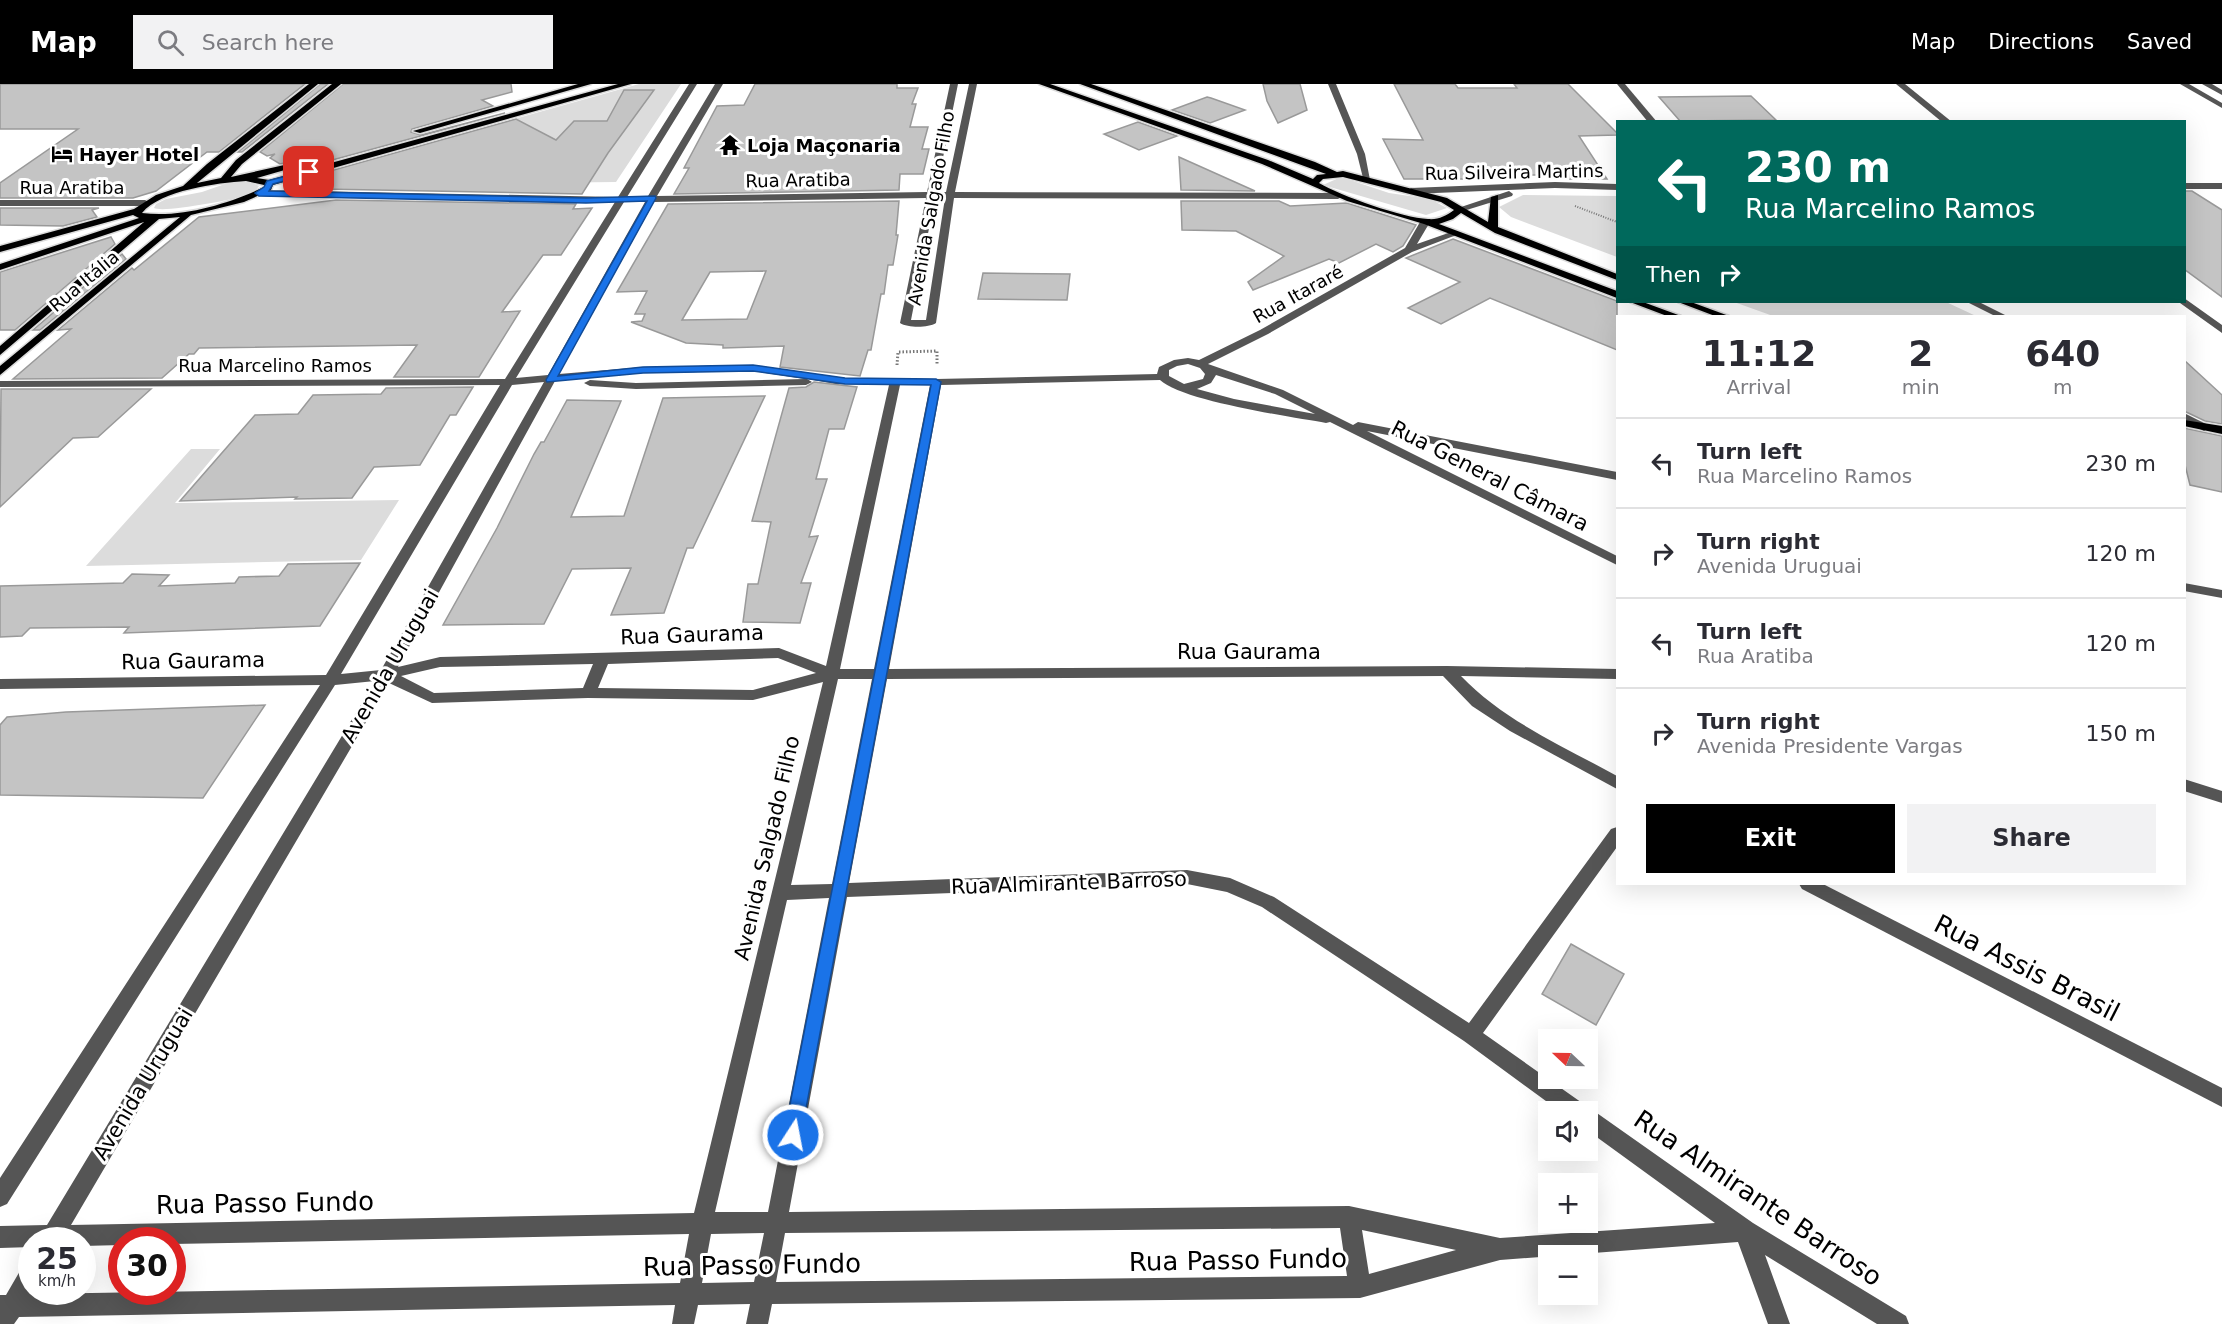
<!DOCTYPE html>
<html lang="en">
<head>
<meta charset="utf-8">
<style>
	:root { --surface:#fff; --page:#f2f2f3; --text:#2b2b33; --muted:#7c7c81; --line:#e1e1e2; --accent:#000 }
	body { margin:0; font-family:"DejaVu Sans",sans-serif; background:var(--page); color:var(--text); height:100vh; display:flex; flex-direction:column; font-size:22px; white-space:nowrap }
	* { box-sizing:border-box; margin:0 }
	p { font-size:20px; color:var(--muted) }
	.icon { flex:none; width:33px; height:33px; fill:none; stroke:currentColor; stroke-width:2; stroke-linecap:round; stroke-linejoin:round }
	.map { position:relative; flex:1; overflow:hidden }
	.panel { position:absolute; left:1616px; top:231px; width:570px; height:570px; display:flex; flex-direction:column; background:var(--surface); border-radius:0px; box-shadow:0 6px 24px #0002 }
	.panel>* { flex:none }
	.guide { position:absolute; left:1616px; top:36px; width:570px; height:183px; border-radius:0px; box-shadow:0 6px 24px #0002; background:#00695c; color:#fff; overflow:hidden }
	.needle { width:39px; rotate:292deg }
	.controls { position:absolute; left:1538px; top:945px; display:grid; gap:12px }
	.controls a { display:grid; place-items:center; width:60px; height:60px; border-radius:0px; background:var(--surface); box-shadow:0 6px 24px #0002; font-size:30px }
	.speed { position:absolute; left:18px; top:1143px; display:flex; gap:12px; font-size:30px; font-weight:700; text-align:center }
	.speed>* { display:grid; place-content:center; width:78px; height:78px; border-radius:50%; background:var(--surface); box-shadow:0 6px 24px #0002; line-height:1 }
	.speed small { font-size:15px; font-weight:400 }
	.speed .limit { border:9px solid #d22; background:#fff; color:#111 }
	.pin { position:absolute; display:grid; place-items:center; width:51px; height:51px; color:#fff; margin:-26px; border-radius:12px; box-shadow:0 3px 9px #0006 }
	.me { position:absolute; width:66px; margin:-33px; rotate:11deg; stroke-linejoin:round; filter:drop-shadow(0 0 4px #0008) }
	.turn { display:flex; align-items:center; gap:21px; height:126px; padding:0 30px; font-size:27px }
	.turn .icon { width:78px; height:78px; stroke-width:2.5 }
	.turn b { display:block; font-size:42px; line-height:51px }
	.then { display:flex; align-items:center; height:57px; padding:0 30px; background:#0003; gap:12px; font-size:22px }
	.eta { display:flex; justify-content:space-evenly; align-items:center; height:102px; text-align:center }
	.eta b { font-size:36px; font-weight:700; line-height:42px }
	.cta { display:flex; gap:12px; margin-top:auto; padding:12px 30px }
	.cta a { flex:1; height:69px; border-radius:0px; background:var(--accent); color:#fff; font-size:24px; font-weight:700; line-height:69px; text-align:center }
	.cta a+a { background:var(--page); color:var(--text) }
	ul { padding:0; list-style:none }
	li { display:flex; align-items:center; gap:18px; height:90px; padding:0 30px; border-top:2px solid var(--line) }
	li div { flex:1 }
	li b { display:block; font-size:22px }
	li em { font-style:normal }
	header { display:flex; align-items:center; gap:36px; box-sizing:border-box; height:84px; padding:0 30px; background:var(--accent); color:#fff }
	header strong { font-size:28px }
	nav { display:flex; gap:33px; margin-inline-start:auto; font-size:21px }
	.search { width:420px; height:54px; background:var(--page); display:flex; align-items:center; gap:15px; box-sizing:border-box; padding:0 21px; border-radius:0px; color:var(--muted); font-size:22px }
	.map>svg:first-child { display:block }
	.green { fill:#dcdcdc }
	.building { fill:#c4c4c4; stroke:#999; stroke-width:1.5; fill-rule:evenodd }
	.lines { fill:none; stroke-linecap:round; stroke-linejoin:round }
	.major-casing { stroke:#dbdbdb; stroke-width:3 }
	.path-far1 { stroke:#777; stroke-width:2; stroke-dasharray:1 1.5; stroke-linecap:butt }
	.path { stroke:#777; stroke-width:3; stroke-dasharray:1.5 2; stroke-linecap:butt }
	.minor { fill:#555; fill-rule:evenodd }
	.major { fill:#000; fill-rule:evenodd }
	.route { fill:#1a73e8; stroke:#114b97; stroke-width:1.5 }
	.labels { text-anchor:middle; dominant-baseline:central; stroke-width:6; stroke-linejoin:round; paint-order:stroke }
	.far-poi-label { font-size:18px; font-weight:bold; fill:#000; stroke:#fff; text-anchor:start }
	.far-street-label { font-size:18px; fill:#000; stroke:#fff }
	.street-label { font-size:21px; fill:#000; stroke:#fff }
	.near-street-label { font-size:26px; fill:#000; stroke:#fff }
</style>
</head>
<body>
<header>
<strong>Map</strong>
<div class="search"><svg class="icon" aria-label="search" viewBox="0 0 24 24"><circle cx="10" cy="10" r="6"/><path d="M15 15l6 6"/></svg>Search here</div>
<nav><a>Map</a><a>Directions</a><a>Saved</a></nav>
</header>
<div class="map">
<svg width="2222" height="1240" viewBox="0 0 2222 1240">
	<rect width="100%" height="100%" fill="#fff"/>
	<!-- green -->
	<g class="green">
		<path d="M 639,0 L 681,0 L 616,98 L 435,100 L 451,71 L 428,59 Z"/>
		<path d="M 1341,93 L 1389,109 L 1430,115 L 1447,124 L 1426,131 L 1323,101 Z"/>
		<path d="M 248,97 L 259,102 C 256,107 251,110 244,112 C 231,116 163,129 154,124 L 156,120 L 166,115 L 202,108 L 225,100 Z"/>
		<path d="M 1523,111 L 1617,112 L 1617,173 L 1511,133 L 1499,123 Z"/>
		<path d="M 1734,218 L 1946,218 L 1976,232 L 1773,232 Z"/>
		<path d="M 191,365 L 220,365 L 175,419 L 399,416 L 361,476 L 86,482 Z"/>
	</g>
	<!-- building -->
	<g class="building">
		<path d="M 0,0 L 305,0 L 219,68 L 207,68 L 156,107 L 133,114 L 0,114 L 0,99 L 78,45 L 0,45 Z"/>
		<path d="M 320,0 L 328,0 L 242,68 L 238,68 Z"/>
		<path d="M 343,0 L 511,0 L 512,8 L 482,16 L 493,22 L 412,45 L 411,48 L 421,51 L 505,29 L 292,87 L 303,83 L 303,79 L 298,76 L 280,80 L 270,74 L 275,70 L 267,72 L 260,68 Z"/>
		<path d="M 755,0 L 897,0 L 897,4 L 918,4 L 912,20 L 916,20 L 910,43 L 928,43 L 922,65 L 929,65 L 923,90 L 900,90 L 899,106 L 674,110 L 689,84 L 684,84 L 717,22 L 744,21 Z"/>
		<path d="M 1263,0 L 1300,0 L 1307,26 L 1278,39 L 1267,17 Z"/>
		<path d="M 1394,0 L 1455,0 L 1458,4 L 1517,4 L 1514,0 L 1568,0 L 1617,49 L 1617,51 L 1579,52 L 1607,95 L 1558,95 L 1556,91 L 1470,91 L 1472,95 L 1404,95 L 1383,55 L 1423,56 Z"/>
		<path d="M 624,6 L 654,6 L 608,69 L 582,110 L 323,105 L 305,94 L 516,35 L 556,56 L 574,37 L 607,37 Z"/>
		<path d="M 1751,12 L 1776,36 L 1680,37 L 1659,13 Z"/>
		<path d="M 1207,13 L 1211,14 L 1245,26 L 1210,39 L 1172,26 Z"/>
		<path d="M 1138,38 L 1177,52 L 1139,66 L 1104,50 Z"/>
		<path d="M 1179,73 L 1255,107 L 1181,106 Z"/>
		<path d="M 2184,107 L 2192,107 L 2222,126 L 2222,213 L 2184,185 Z"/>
		<path d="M 336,116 L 576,120 L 573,125 L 592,124 L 561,171 L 543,171 L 502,228 L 520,227 L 479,293 L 394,293 L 417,261 L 199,264 L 194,270 L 189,270 L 162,294 L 13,295 L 71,245 L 58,246 L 132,184 L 134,186 L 199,133 Z"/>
		<path d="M 899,117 L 896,151 L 898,151 L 893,181 L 888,181 L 884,210 L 881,210 L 871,266 L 868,266 L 860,292 L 780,283 L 784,262 L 723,264 L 723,261 L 686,259 L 631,238 L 642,237 L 645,230 L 635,230 L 647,207 L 617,208 L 668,120 ZM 766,187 L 747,235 L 682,236 L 710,188 Z"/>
		<path d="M 1181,117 L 1279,117 L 1290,122 L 1347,119 L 1416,141 L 1403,162 L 1393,168 L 1376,160 L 1339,179 L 1329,175 L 1253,206 L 1248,198 L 1284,172 L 1236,147 L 1182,146 Z"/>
		<path d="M 0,124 L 99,124 L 92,126 L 97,133 L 63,142 L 0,141 Z"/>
		<path d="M 111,153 L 115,160 L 15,246 L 0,246 L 0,188 Z"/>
		<path d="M 1453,155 L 1617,217 L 1617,266 L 1490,214 L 1441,240 L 1408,224 L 1460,198 L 1406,174 Z"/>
		<path d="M 122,170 L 126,175 L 40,246 L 33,246 Z"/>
		<path d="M 983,189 L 1070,190 L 1067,216 L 978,215 Z"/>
		<path d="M 2184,276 L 2222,311 L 2222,340 L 2205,337 L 2184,327 Z"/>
		<path d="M 814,298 L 857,303 L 844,345 L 829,345 L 816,395 L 827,395 L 809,453 L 818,452 L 801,499 L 811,499 L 800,539 L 743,538 L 748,500 L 758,500 L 771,438 L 752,437 L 789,304 L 806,303 Z"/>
		<path d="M 473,303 L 456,331 L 450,331 L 420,381 L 374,383 L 352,414 L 295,415 L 297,413 L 180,417 L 255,331 L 298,330 L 313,311 L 381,310 L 386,304 Z"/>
		<path d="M 151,305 L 98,353 L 73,354 L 0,423 L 1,305 Z"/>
		<path d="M 765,312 L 693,464 L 687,464 L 664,529 L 611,531 L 631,484 L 572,485 L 544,540 L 443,541 L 497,444 L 534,370 L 541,358 L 544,358 L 567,316 L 621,317 L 571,433 L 624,432 L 663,314 Z"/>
		<path d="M 2184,344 L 2222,352 L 2222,408 L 2190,401 L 2184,377 Z"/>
		<path d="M 360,479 L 320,542 L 124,549 L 129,543 L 30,544 L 22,552 L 0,553 L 0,502 L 123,499 L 132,490 L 169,491 L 159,502 L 235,499 L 239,493 L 279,492 L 288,480 Z"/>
		<path d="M 265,621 L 203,714 L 0,711 L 0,641 L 7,633 L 66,628 Z"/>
		<path d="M 1571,860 L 1624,890 L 1596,941 L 1542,910 Z"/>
	</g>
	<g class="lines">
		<defs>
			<g id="major">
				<path d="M 309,0 L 318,0 L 197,99 L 221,94 L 236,76 L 332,0 L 341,0 L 242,80 L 231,93 L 298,78 L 302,81 L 257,94 L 269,96 L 618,0 L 631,0 L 273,101 L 271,106 L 244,118 L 191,131 L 0,291 L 0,282 L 180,133 L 159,135 L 0,271 L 0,262 L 144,138 L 0,186 L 0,180 L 139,134 L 133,131 L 0,168 L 0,162 L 134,125 L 156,111 L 183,102 L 207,80 ZM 246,97 L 264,101 L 264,103 C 228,120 182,134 142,129 C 161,106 217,99 246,97 Z"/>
				<path d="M 578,0 L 591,0 L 420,49 L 413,47 Z"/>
				<path d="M 1039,0 L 1050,0 L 1268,76 L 1313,95 L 1317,91 L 1326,90 L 1080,0 L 1091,0 L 1315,78 L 1337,88 L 1343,87 L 1447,114 L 1488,138 L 1491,113 L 1498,111 L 1498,143 L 1617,190 L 1617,196 L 1495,149 L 1461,129 L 1453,135 L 1439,140 L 1617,207 L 1617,214 L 1424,140 L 1347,117 L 1262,80 ZM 1343,93 L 1441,118 L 1454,126 C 1446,132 1438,136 1428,135 C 1403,134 1341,112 1319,99 L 1323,95 Z"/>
				<path d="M 1630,218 L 1643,218 L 1681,232 L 1667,232 Z"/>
				<path d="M 1678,218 L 1691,218 L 1729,232 L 1715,232 Z"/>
				<path d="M 2184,336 L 2222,342 L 2222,350 L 2184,342 Z"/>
			</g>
		</defs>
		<!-- major casing -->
		<use href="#major" class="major-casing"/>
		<!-- path-far1 -->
		<path class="path-far1" d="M 1575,122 L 1617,138"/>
		<!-- path -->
		<path class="path" d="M 897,281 L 898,268 L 937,267 L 937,280"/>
		<!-- minor -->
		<g class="minor">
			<path d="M 689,0 L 697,0 L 627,113 L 648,112 L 715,0 L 723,0 L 657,112 L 927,108 L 950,0 L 958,0 L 936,108 L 946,108 L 969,0 L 977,0 L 955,108 L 1338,109 L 1342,112 L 1338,115 L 954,114 L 936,239 C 928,244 908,244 900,239 L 926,114 L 654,118 L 559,290 L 643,283 L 753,281 L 845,294 L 936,295 L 1157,290 L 1159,283 L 1174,276 L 1188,274 L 1199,276 L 1260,246 L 1405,164 L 1420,138 L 1425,135 L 1430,138 L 1417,160 L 1454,147 L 1459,150 L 1412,168 L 1268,250 L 1208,280 L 1283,306 L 1353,341 L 1358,338 L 1617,388 L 1617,396 L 1367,347 L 1617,472 L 1617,481 L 1330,338 L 1326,339 C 1292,333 1182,317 1160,296 L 941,301 L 889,585 L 1447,582 L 1617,585 L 1617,595 L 1461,592 C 1504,637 1563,662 1617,692 L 1617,705 L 1510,647 L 1472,622 L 1443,592 L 887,595 L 849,799 L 1187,786 L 1230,794 L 1274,813 L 1469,939 L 1611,745 L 1617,743 L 1617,763 L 1483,949 L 1585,1021 L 1586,1025 L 1594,1027 L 1753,1139 L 1906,1232 L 1909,1240 L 1877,1240 L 1765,1171 L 1790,1240 L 1768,1240 L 1738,1158 L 1500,1176 L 1360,1214 L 772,1220 L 768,1240 L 746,1240 L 750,1220 L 698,1221 L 694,1240 L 672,1240 L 675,1221 L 19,1233 L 14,1240 L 0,1240 L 0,1211 L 6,1211 L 24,1180 L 32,1177 L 31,1210 L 680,1199 L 689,1150 L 172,1160 L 172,1156 L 122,1156 L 122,1161 L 82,1162 L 82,1156 L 32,1156 L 32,1163 L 0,1164 L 0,1142 L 47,1141 L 375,597 L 335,601 L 7,1120 L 0,1123 L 0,1094 L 320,601 L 0,605 L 0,595 L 326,591 L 500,301 L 0,303 L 0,297 L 505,295 L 615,118 L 259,112 L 255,109 L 259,106 L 618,113 ZM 935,114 L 945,114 L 926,236 L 911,236 ZM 624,118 L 645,118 L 548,291 L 516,294 ZM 1188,280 L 1200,284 L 1205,290 L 1203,295 L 1184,300 L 1169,292 L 1169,286 L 1177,282 ZM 753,287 L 805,295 L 636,299 L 590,296 L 584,299 L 590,302 L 636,305 L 806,301 L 812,298 L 807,295 L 836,300 L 889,301 L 826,582 L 779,564 L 440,573 L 398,583 L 555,297 L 643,289 ZM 1216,291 L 1275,310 L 1315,330 L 1234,315 L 1197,305 L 1211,299 ZM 544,298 L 381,586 L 341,590 L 512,301 ZM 900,301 L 930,301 L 874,585 L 840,585 ZM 778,574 L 816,589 L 753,606 L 598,604 L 608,580 ZM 593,580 L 583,604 L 434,609 L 401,592 L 440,583 ZM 838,595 L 872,595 L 832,800 L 791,801 ZM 823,598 L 694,1129 L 71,1141 L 389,599 L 432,619 L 588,614 L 753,616 ZM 1187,800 L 1227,808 L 1262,823 L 1464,957 L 1561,1028 L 1587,1028 L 1587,1046 L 1715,1139 L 1500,1154 L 1349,1122 L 789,1128 L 847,813 ZM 829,814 L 768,1128 L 715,1128 L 787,816 ZM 1340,1144 L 1347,1192 L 776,1198 L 785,1149 ZM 1362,1146 L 1456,1166 L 1369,1190 ZM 764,1149 L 754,1198 L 702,1199 L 711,1150 Z"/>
			<path d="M 1328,0 L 1336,0 L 1365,70 L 1370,96 L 1363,94 L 1357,70 Z"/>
			<path d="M 1617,0 L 1625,0 L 1657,38 L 1648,38 Z"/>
			<path d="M 1896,0 L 1905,0 L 1952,38 L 1942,38 Z"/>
			<path d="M 2180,0 L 2189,0 L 2222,19 L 2222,24 Z"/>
			<path d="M 2202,0 L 2212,0 L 2222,6 L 2222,11 Z"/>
			<path d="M 1555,98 L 1617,100 L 1617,106 L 1555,104 L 1411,110 L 1407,107 L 1411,104 Z"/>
			<rect x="2184" y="99" width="38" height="6"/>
			<path d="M 1509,107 L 1513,110 L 1512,112 L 1460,128 L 1455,125 Z"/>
			<path d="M 0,116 L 145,116 L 150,119 L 145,122 L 0,122 Z"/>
			<path d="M 2184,214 L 2222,241 L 2222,249 L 2180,219 L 2179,218 L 2184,218 Z"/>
			<path d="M 1967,218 L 1979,218 L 2007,232 L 1995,232 Z"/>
			<path d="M 2184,329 L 2208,341 L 2210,343 L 2204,347 L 2184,337 Z"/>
			<path d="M 2184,499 L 2222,506 L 2222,514 L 2184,507 Z"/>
			<path d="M 2184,695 L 2222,707 L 2222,719 L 2184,707 Z"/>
			<path d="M 1799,800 L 1823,800 L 2222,1004 L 2222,1023 L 1802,805 Z"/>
		</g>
		<!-- major -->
		<use href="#major" class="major"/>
	</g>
	<!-- route -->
	<path class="route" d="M 309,86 L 312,87 L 312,90 L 273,100 L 269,107 L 586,114 L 655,112 L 656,114 L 558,292 L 643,283 L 753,281 L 845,294 L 936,295 L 941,298 L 800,1057 L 793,1059 L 787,1057 L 784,1051 L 931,301 L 845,300 L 753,287 L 643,289 L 547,298 L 546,296 L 647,117 L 586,119 L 259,112 L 255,109 L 264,103 L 267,97 Z"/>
	<!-- icons -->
	<defs>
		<symbol id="temple-bare" viewBox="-9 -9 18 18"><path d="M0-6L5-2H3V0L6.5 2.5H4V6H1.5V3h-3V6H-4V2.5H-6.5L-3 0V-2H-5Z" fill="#000" stroke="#fff" stroke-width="2.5" paint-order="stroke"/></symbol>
		<symbol id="hotel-bare" viewBox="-9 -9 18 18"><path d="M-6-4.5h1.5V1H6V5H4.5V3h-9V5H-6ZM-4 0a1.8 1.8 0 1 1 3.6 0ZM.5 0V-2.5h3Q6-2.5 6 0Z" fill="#000" stroke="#fff" stroke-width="2.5" paint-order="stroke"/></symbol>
	</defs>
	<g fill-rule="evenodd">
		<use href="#temple-bare" x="715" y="46" width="30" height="30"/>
		<use href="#hotel-bare" x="47" y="55" width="30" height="30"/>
	</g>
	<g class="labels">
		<!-- far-poi labels -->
		<g class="far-poi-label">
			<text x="747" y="61">Loja Maçonaria</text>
			<text x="79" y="70">Hayer Hotel</text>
		</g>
		<!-- far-street labels -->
		<g class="far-street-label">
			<text transform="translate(1514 88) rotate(-1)">Rua Silveira Martins</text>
			<text transform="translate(798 96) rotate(-1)">Rua Aratiba</text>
			<text x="72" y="103">Rua Aratiba</text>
			<text transform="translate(931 124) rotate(-80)">Avenida Salgado Filho</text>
			<text transform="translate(84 197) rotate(-40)">Rua Itália</text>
			<text transform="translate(1298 210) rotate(-29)">Rua Itararé</text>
			<text x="275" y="281">Rua Marcelino Ramos</text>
		</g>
		<!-- street labels -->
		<g class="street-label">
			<text transform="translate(1490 392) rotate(27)">Rua General Câmara</text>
			<text transform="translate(692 551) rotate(-2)">Rua Gaurama</text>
			<text x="1249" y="568">Rua Gaurama</text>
			<text transform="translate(193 577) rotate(-1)">Rua Gaurama</text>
			<text transform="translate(390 582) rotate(-60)">Avenida Uruguai</text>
			<text transform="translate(767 764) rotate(-77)">Avenida Salgado Filho</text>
			<text transform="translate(1069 799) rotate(-2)">Rua Almirante Barroso</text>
			<text transform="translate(143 1000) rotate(-59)">Avenida Uruguai</text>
		</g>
		<!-- near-street labels -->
		<g class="near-street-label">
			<text transform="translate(2027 884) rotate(27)">Rua Assis Brasil</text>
			<text transform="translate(1758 1114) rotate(34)">Rua Almirante Barroso</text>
			<text transform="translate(265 1119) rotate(-1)">Rua Passo Fundo</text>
			<text transform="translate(1238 1176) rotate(-1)">Rua Passo Fundo</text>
			<text transform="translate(752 1181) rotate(-1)">Rua Passo Fundo</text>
		</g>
	</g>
</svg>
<div class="controls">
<a><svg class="needle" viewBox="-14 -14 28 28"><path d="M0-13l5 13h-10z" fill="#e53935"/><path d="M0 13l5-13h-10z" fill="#7c7c81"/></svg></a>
<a><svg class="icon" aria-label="sound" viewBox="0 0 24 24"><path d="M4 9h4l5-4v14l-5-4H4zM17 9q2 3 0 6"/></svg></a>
<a>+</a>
<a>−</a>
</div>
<div class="speed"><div>25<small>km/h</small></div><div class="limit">30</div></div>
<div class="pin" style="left:309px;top:88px;background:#d93025"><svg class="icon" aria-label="arrive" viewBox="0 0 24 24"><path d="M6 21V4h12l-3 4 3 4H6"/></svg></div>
<svg class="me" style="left:793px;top:1051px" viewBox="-20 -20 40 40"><circle r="17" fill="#1a73e8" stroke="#fff" stroke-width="3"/><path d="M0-11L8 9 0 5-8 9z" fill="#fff"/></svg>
<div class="guide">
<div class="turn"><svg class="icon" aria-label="left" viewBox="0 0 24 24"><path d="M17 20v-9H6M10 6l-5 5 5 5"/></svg><div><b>230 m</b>Rua Marcelino Ramos</div></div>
<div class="then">Then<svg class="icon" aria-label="right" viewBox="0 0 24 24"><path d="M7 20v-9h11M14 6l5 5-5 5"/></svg></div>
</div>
<section class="panel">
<div class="eta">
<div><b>11:12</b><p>Arrival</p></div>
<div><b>2</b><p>min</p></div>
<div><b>640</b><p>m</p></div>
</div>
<ul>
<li><svg class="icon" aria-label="left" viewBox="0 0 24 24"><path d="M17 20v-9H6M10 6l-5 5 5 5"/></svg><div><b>Turn left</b><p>Rua Marcelino Ramos</p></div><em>230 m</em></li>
<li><svg class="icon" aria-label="right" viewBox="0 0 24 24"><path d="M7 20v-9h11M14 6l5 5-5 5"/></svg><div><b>Turn right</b><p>Avenida Uruguai</p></div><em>120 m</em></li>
<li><svg class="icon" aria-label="left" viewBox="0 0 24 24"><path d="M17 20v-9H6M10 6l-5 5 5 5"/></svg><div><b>Turn left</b><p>Rua Aratiba</p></div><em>120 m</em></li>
<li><svg class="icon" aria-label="right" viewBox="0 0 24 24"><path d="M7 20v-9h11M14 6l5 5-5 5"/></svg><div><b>Turn right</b><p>Avenida Presidente Vargas</p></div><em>150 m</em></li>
</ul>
<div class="cta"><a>Exit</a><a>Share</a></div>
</section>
</div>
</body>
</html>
